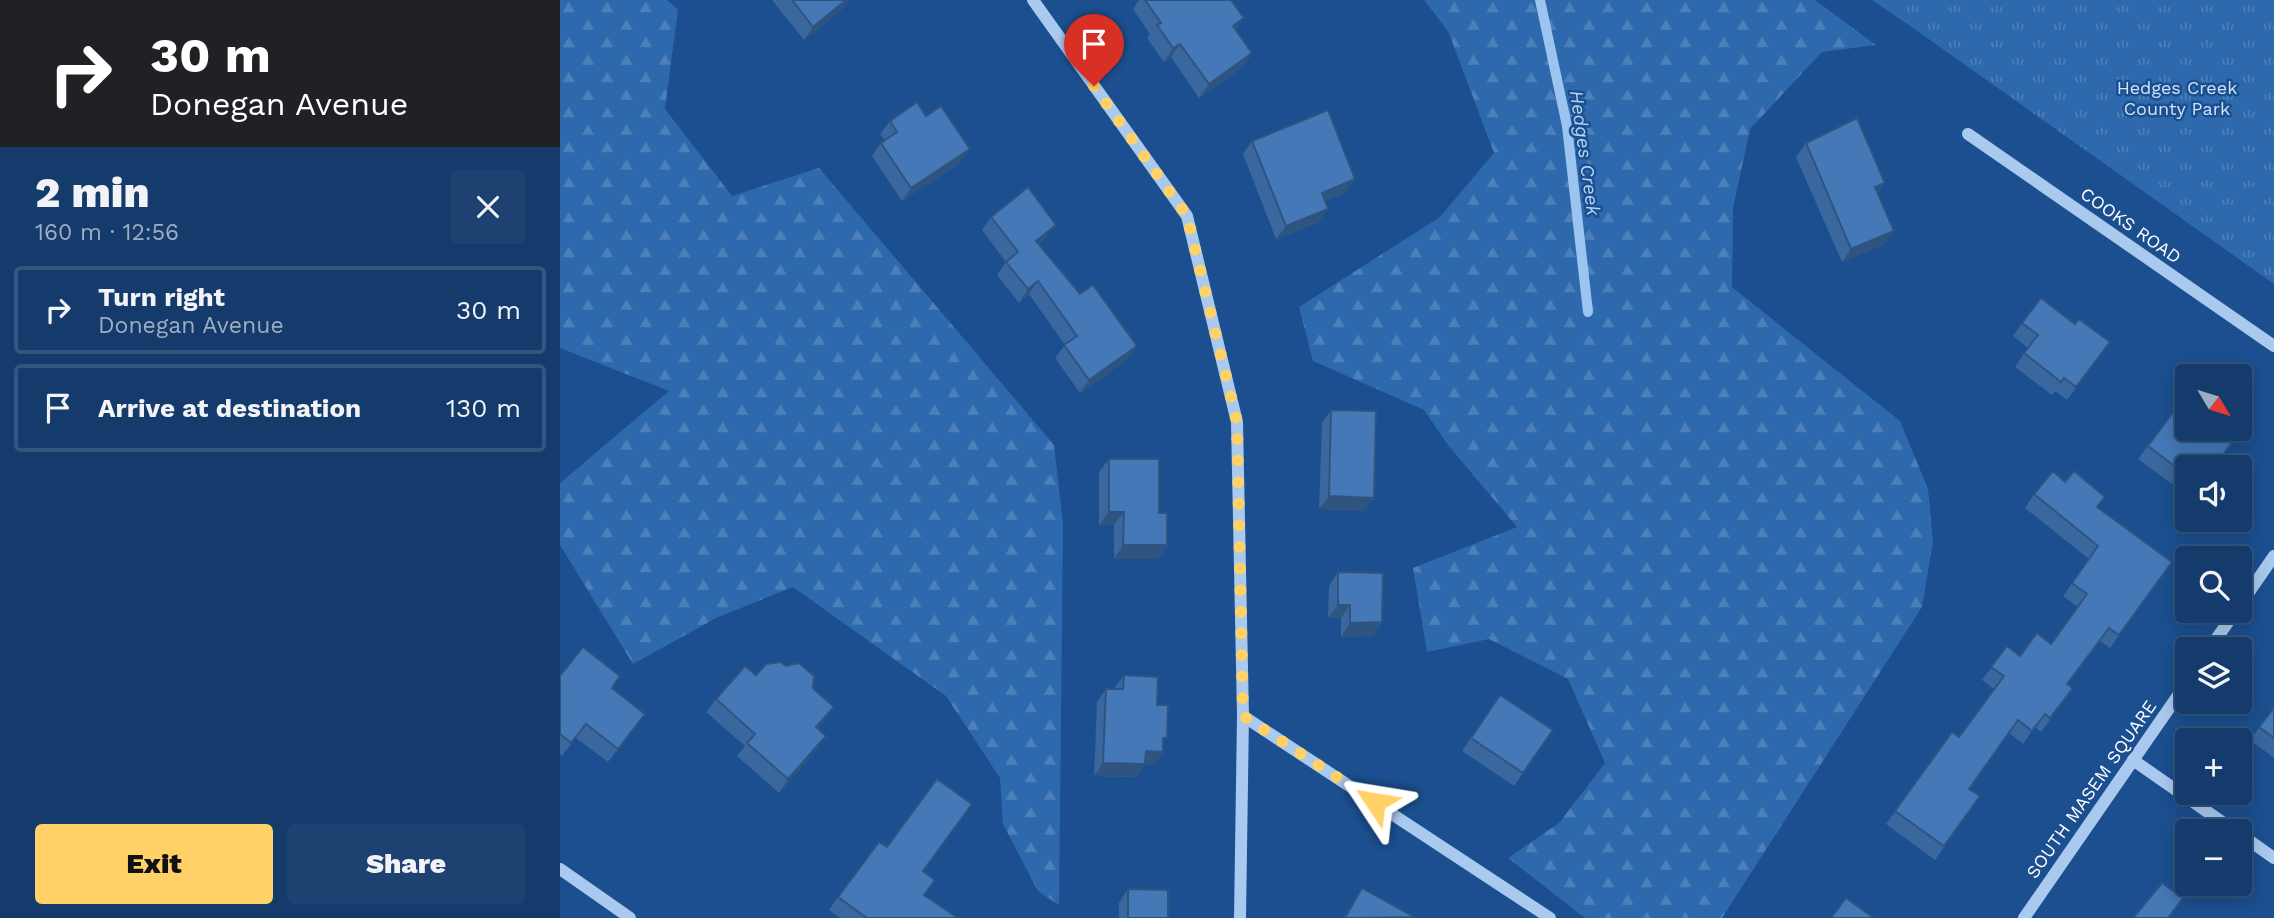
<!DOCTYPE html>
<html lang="en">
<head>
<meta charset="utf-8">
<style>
	:root { --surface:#143b6b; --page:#1d4271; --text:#f1f3f6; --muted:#9dadc1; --line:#33557e; --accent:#ffd166 }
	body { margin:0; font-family:"Work Sans",sans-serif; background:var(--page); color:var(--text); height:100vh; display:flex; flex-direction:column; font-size:26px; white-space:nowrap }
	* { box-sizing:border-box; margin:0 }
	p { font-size:23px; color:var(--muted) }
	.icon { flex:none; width:38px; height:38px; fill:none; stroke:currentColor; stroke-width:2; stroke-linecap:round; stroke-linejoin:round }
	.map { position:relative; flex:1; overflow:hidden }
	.panel { display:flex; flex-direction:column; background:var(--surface); width:560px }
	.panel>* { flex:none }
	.banner { background:#202124; color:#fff; overflow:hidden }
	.needle { width:46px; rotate:128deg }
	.controls { position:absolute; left:1615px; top:364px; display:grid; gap:14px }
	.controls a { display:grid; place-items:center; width:77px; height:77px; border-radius:7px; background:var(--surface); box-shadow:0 4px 18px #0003,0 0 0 2px var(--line); font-size:35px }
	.pin { position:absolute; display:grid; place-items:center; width:60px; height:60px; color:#fff; margin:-72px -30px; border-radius:50% 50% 50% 0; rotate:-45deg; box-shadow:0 0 7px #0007 }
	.pin .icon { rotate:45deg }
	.me { position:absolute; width:77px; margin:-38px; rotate:303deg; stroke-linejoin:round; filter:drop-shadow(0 0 5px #0008) }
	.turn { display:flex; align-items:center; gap:24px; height:147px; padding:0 35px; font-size:32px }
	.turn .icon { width:91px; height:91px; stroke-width:2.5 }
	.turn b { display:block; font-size:49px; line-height:60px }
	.round { display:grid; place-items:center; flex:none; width:74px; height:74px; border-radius:7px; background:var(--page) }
	.overview { display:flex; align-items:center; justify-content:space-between; height:119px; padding:0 35px }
	h1 { font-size:42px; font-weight:800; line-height:52px }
	.primary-button { display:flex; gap:14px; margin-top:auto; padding:14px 35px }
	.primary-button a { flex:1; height:80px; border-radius:7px; background:var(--accent); color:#111; font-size:28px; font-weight:800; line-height:80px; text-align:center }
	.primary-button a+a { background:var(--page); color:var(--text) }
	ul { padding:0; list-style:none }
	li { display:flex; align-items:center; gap:21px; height:88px; margin:0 14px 10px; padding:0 21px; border:4px solid var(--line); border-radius:7px }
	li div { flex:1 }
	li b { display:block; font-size:26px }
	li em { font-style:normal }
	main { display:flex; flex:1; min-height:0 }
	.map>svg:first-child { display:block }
	.forest { fill:url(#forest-firs) }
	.park { fill:url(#park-tufts) }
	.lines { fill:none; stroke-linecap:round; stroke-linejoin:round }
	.stream { stroke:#9cc4f0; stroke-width:10 }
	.minor { stroke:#a9c9ee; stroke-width:12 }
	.wall { fill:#3a679d }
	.shaded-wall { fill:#305480 }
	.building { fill:#4478b7; stroke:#305480; stroke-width:2 }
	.route { stroke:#ffd166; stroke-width:12; stroke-dasharray:0 21.6 }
	.labels { text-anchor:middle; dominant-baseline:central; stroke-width:5; stroke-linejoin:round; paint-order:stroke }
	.park-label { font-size:18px; fill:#cfe3fa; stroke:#1b4f8f }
	.street-label { font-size:18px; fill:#fff; stroke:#1b4f8f }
	.water-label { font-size:19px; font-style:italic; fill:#b5d3f5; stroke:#1b4f8f }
</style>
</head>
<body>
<main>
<section class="panel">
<div class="banner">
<div class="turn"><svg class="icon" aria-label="right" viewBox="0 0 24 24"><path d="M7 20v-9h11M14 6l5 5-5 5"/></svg><div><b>30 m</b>Donegan Avenue</div></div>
</div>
<div class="overview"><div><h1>2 min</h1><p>160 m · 12:56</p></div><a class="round"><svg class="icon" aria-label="close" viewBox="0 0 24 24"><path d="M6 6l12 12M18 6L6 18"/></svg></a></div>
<ul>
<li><svg class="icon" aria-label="right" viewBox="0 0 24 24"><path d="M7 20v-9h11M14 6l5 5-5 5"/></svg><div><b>Turn right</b><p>Donegan Avenue</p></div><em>30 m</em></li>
<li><svg class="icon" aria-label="arrive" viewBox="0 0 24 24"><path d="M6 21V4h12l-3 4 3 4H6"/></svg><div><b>Arrive at destination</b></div><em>130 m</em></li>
</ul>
<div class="primary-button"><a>Exit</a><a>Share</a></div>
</section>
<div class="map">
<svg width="1714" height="918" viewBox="0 0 1714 918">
	<defs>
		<pattern id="forest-firs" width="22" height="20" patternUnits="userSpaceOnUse" patternTransform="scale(1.75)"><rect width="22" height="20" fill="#2e69ad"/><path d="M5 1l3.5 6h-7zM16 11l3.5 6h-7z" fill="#4d80b9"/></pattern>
		<pattern id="park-tufts" width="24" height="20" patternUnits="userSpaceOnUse" patternTransform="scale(1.75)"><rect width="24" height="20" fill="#2e69ad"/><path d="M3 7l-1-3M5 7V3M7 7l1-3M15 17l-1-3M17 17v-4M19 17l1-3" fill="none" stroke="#4d80b9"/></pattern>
	</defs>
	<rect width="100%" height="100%" fill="#1b4f8f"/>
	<!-- forest -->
	<g class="forest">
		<path d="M 0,0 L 107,0 L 118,9 L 105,109 L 172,196 L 259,168 L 494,445 L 503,524 L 499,905 L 478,891 L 443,824 L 440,778 L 386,696 L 233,587 L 156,618 L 73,664 L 0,545 L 0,483 L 109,391 L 0,348 Z"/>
		<path d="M 864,0 L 1255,0 L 1316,45 L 1262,52 L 1190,129 L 1173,208 L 1172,287 L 1340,421 L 1368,489 L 1373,541 L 1362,607 L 1162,918 L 1025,918 L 948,858 L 999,823 L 1045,763 L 1008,679 L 929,639 L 867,652 L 853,568 L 957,527 L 888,445 L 864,410 L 753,361 L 739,307 L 880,217 L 934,153 L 888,31 Z"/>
	</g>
	<!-- park -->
	<path class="park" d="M 1312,0 L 1714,0 L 1714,284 L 1356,30 Z"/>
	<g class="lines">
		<!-- stream -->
		<path class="stream" d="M 980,0 L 1007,126 L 1028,312"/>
		<!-- minor -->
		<g class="minor">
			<path d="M 473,0 L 627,216 L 677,422 L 683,716 L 680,918"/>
			<path d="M 1408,134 L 1714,346"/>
			<path d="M 1680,605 L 1714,556"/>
			<path d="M 1649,649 L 1676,611"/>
			<path d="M 683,716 L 990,918"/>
			<path d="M 1573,760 L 1675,831"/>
			<path d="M 1680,834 L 1714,858"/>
			<path d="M 0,869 L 70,918"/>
			<path d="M 1464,918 L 1628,681"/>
		</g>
	</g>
	<!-- wall -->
	<g class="wall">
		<path d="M 212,0 L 288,0 L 281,10 L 244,40 Z"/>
		<path d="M 579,0 L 671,0 L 676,30 L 692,53 L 683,67 L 639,98 L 611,57 L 604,62 L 587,38 L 590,34 L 573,9 Z"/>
		<path d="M 366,116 L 401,162 L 342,201 L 312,156 L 321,143 L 325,140 L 320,134 L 330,121 Z"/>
		<path d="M 692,141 L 795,179 L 785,193 L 765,201 L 759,222 L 716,239 L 683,154 Z"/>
		<path d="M 1246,143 L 1325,183 L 1318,193 L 1324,244 L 1282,262 L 1236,157 Z"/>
		<path d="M 431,217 L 486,238 L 479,244 L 568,359 L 520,393 L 495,358 L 505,345 L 469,294 L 459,303 L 437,275 L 446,262 L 422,230 Z"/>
		<path d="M 1462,323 L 1515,324 L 1550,342 L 1507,400 L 1495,391 L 1492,395 L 1455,367 L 1468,348 L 1453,336 Z"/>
		<path d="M 1628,392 L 1679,435 L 1654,467 L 1628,467 L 1628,472 L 1616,487 L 1578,459 Z"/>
		<path d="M 771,410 L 805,511 L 759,509 L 762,423 Z"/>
		<path d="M 549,459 L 599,513 L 607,545 L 598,559 L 554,559 L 554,525 L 539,525 L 539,472 Z"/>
		<path d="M 1474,494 L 1538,508 L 1612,562 L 1550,648 L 1540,641 L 1508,684 L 1513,688 L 1481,732 L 1475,727 L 1463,744 L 1449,733 L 1410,789 L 1420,796 L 1375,860 L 1326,824 L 1392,732 L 1399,737 L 1434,689 L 1422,680 L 1447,646 L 1460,656 L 1491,644 L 1518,607 L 1503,596 L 1529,559 L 1465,508 Z"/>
		<path d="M 778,572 L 822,622 L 813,636 L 781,637 L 781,618 L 768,618 L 769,586 Z"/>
		<path d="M 196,675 L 253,688 L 265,720 L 257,728 L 266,736 L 257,749 L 219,793 L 177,756 L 185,746 L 146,712 L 156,699 Z"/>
		<path d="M 564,675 L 603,744 L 603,752 L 594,765 L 585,765 L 576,777 L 534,776 L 537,702 L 546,689 L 554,689 Z"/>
		<path d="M 0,676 L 60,676 L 52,688 L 76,727 L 48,762 L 16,738 L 2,756 L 0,754 Z"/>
		<path d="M 940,695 L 993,730 L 954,786 L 902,751 Z"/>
		<path d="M 1714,708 L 1714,758 L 1690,740 Z"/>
		<path d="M 363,871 L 365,896 L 398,918 L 280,918 L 269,910 L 278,897 Z"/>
		<path d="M 802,888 L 853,918 L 783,918 Z"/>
		<path d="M 568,889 L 608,918 L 559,918 L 559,903 Z"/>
	</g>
	<!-- shaded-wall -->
	<g class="shaded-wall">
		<path d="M 286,0 L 288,0 L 281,10 L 244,40 L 253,27 Z"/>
		<path d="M 684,18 L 675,31 L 673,26 Z"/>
		<path d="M 620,44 L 611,57 L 604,62 L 613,48 Z"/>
		<path d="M 692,53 L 683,67 L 639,98 L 649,84 Z"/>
		<path d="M 410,149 L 401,162 L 342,201 L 351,188 Z"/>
		<path d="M 795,179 L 785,193 L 753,206 L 762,193 Z"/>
		<path d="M 1325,183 L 1315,196 L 1315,187 Z"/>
		<path d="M 768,209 L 759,222 L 716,239 L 726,226 Z"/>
		<path d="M 496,225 L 486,238 L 467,254 L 476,241 Z"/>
		<path d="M 1334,231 L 1324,244 L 1282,262 L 1291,249 Z"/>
		<path d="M 478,281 L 469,294 L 459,303 L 468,289 Z"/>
		<path d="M 577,346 L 568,359 L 520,393 L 529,380 Z"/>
		<path d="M 769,496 L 814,498 L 805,511 L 759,509 Z"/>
		<path d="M 549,512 L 564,512 L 554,525 L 539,525 Z"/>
		<path d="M 563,545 L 607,545 L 598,559 L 554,559 Z"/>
		<path d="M 778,605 L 790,605 L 781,618 L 768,618 Z"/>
		<path d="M 822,622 L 813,636 L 781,637 L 790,623 Z"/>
		<path d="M 274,707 L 265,720 L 247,740 L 256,727 Z"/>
		<path d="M 85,714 L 76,727 L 48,762 L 58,749 Z"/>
		<path d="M 266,736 L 257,749 L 219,793 L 228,779 Z"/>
		<path d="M 586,751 L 603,752 L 594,765 L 585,765 L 576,777 L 534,776 L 543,763 Z"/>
	</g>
	<!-- building -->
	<g class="building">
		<path d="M 232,0 L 286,0 L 253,27 Z"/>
		<path d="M 585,0 L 671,0 L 684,18 L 673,26 L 692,53 L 649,84 L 620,44 L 613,48 L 597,25 L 601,23 Z"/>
		<path d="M 357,102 L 366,116 L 381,106 L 410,149 L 351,188 L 321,143 L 337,132 L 330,121 Z"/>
		<path d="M 768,110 L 795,179 L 762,193 L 768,209 L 726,226 L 692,141 Z"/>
		<path d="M 1297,118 L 1325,183 L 1315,187 L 1334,231 L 1291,249 L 1246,143 Z"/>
		<path d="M 468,187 L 496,225 L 476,241 L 520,294 L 533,285 L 577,346 L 529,380 L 504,345 L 517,336 L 478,281 L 468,289 L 446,262 L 458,252 L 431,217 Z"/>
		<path d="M 1481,298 L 1515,324 L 1519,319 L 1550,342 L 1516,387 L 1504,378 L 1501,382 L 1464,353 L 1478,335 L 1462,323 Z"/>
		<path d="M 1628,392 L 1628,429 L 1680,429 L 1680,415 L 1688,421 L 1655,465 L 1640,454 L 1630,467 L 1628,467 L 1628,471 L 1625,474 L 1588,446 Z"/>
		<path d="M 771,410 L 816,411 L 814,498 L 769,496 Z"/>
		<path d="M 549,459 L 599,459 L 599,513 L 607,513 L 607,545 L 563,545 L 564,512 L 549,512 Z"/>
		<path d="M 1493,471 L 1505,482 L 1514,471 L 1545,497 L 1537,507 L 1612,562 L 1559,635 L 1549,628 L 1507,684 L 1513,688 L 1490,718 L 1485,714 L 1472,731 L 1458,720 L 1409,789 L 1420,796 L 1384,846 L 1335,811 L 1392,732 L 1399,737 L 1444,676 L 1431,667 L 1447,646 L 1460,656 L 1477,633 L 1491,644 L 1527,594 L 1512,583 L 1538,546 L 1474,494 Z"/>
		<path d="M 778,572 L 823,573 L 822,622 L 790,623 L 790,605 L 778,605 Z"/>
		<path d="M 23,647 L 60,676 L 52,688 L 85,714 L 58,749 L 26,724 L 11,743 L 0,734 L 0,676 Z"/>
		<path d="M 221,662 L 226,666 L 239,663 L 254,676 L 253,688 L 274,707 L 256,727 L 266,736 L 228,779 L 187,743 L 195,734 L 156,699 L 185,666 L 196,675 L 206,664 Z"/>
		<path d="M 564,675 L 598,677 L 597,705 L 608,705 L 607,738 L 603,738 L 603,752 L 586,751 L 585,764 L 543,763 L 546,689 L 563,689 Z"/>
		<path d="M 940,695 L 993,730 L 963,773 L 911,738 Z"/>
		<path d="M 1714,708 L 1714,738 L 1699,727 Z"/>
		<path d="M 377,779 L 412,804 L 363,871 L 375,880 L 364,895 L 398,918 L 307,918 L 278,897 L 319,842 L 327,847 Z"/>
		<path d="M 1602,883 L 1623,898 L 1608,918 L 1573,918 Z"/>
		<path d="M 802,888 L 854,917 L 785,918 Z"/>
		<path d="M 568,889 L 608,890 L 608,918 L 568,918 Z"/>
		<path d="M 1286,898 L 1314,918 L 1271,918 Z"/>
	</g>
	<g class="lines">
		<!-- route -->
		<path class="route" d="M 534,86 L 627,216 L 677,422 L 683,716 L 815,802"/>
	</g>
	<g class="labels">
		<!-- park labels -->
		<g class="park-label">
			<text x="1617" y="87">Hedges Creek<tspan x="1617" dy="21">County Park</tspan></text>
		</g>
		<!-- street labels -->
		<g class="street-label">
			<text transform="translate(1571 225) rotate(35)">COOKS ROAD</text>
			<text transform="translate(1531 789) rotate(-55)">SOUTH MASEM SQUARE</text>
		</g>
		<!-- water labels -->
		<g class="water-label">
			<text transform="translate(1025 153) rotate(82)">Hedges Creek</text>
		</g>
	</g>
</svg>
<div class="controls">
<a><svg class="needle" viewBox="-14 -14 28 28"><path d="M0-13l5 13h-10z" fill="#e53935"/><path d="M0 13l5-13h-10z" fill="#9dadc1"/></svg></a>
<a><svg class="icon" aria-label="sound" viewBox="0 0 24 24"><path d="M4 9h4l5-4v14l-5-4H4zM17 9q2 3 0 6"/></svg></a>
<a><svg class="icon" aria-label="search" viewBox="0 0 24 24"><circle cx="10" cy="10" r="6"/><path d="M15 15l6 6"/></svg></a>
<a><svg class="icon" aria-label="layers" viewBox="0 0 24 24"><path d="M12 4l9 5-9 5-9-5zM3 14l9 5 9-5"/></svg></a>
<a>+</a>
<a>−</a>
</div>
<div class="pin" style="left:534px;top:86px;background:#d93025"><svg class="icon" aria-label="arrive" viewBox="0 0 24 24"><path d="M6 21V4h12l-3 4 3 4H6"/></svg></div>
<svg class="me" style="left:815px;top:802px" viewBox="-20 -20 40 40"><path d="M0-17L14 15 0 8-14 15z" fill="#ffd166" stroke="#fff" stroke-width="4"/></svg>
</div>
</main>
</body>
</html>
